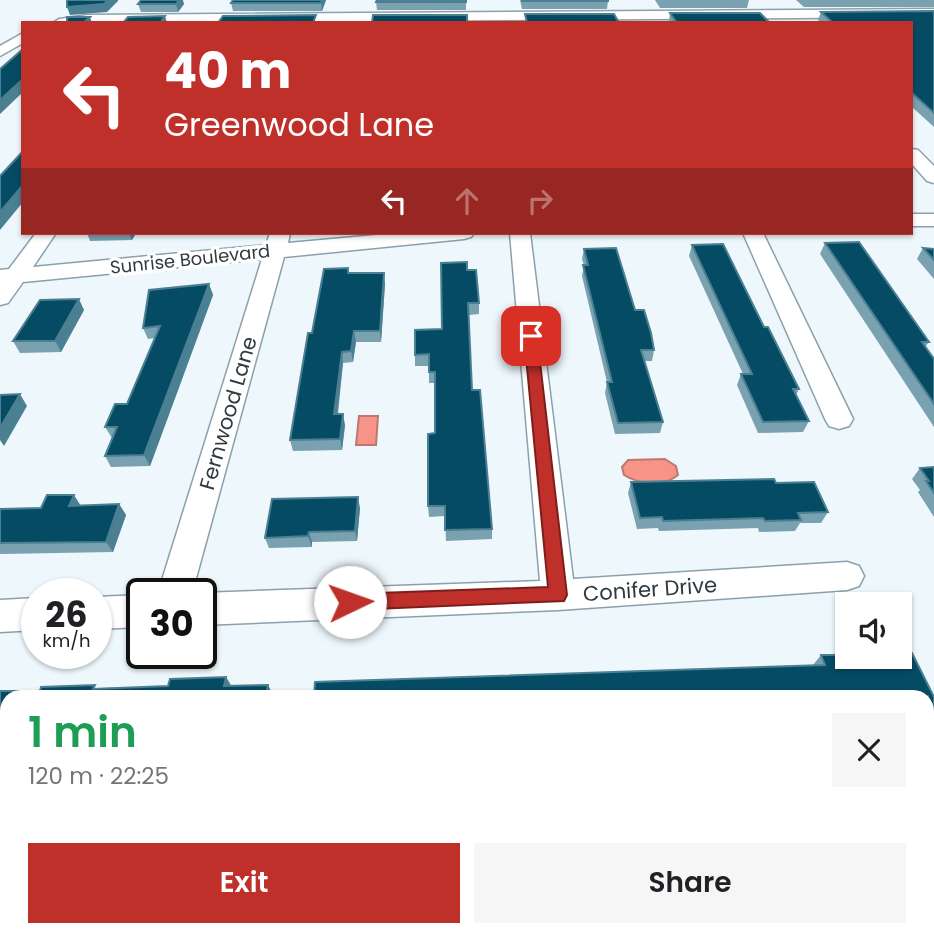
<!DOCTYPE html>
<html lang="en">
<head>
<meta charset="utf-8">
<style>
	:root { --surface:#fff; --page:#f6f6f6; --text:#202124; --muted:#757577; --accent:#bf302b }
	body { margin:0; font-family:Poppins,sans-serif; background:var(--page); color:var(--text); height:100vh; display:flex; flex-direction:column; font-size:26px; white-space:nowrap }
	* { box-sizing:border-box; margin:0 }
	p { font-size:23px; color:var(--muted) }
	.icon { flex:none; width:38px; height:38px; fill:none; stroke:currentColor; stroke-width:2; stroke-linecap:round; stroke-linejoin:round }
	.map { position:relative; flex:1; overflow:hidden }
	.sheet { position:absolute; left:0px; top:690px; width:934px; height:247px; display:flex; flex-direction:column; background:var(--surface); border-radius:21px 21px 0 0; box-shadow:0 2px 5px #0004 }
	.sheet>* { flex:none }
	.banner { position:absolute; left:21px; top:21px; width:892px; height:214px; border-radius:0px; box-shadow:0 2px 5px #0004; background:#bf302b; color:#fff; overflow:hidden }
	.fabs { position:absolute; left:835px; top:592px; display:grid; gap:14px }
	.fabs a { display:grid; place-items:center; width:77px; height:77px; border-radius:0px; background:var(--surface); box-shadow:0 2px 5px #0004; font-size:35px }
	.speed { position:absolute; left:21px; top:578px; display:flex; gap:14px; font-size:35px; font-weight:700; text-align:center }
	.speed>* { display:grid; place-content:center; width:91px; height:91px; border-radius:50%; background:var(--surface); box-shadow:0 2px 5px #0004; line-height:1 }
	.speed small { font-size:18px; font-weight:400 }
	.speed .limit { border:4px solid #111; border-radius:10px; background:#fff; color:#111 }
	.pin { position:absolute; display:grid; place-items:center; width:60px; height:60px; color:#fff; margin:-30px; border-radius:14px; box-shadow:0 4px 10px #0006 }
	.me { position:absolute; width:77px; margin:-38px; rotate:87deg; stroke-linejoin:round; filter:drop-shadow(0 0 5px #0008) }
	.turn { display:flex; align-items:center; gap:24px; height:147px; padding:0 28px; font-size:32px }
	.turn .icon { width:91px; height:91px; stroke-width:2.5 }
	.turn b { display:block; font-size:49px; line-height:60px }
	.lanes { display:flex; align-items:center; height:66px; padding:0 28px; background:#0003; justify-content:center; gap:35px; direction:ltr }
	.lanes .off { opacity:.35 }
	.round { display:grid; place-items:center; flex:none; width:74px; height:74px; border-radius:0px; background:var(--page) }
	.headline { display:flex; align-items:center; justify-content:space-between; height:119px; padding:0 28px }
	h1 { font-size:42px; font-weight:600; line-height:52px; color:#1e9e55 }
	.primary-button { display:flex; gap:14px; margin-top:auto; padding:14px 28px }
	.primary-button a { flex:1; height:80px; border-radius:0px; background:var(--accent); color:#fff; font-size:28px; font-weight:600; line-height:80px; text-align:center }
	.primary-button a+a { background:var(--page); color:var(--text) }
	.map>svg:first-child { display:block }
	.water { fill:#f79387; stroke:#bc7871; stroke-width:2 }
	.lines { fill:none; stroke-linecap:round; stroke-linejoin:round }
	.minor-casing { stroke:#8aa1ac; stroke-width:3 }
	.minor { fill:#fff; fill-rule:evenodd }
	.wall { fill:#7aa1b0 }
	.shaded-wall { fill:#4b7f92 }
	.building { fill:#064b64; stroke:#4b7f92; stroke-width:2 }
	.route { fill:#bf302b; stroke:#7c1f1c; stroke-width:2 }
	.labels { text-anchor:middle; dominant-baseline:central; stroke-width:7; stroke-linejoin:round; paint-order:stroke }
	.far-street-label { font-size:18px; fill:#313a3f; stroke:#fff }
	.street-label { font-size:21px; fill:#313a3f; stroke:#fff }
</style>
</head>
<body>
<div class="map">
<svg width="934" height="936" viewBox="0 0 934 936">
	<rect width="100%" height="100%" fill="#edf7fc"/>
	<!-- water -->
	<g class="water">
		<path d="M 359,416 L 378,416 L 376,445 L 356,445 Z"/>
		<path d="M 665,459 L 676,466 L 678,475 C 664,487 638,484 624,475 L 622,467 L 628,460 Z"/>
	</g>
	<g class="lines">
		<defs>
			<g id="minor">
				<path d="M 934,9 L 934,17 L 53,23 L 59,19 L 88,15 Z"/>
				<path d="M 23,33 L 23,43 L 0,56 L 0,46 Z"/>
				<path d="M 912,149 L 918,150 L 934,166 L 934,183 L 927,181 L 912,164 Z"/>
				<rect x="912" y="214" width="22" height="12"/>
				<path d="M 36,233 L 56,233 L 33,267 L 266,245 L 270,233 L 290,233 L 288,243 L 399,233 L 474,233 L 471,237 L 464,239 L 284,257 L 192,593 L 158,593 L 262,259 L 23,282 L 8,303 L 0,305 L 0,270 L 9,269 Z"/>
				<path d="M 510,233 L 530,233 L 573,579 L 847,562 L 859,566 L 864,576 L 859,586 L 847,590 L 558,610 L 201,625 L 201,593 L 540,581 Z"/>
				<path d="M 743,233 L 763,233 L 853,419 L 849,426 L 839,429 L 829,426 L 825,419 Z"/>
				<path d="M 142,595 L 142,627 L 96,629 L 96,597 Z"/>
				<path d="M 37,598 L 37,630 L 0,632 L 0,600 Z"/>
			</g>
		</defs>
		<!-- minor casing -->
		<use href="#minor" class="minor-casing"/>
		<!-- minor -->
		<use href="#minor" class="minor"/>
	</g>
	<!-- wall -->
	<g class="wall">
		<path d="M 141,0 L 184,4 L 178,12 L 141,12 L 138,4 Z"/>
		<path d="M 233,0 L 326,0 L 322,11 L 233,11 L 231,3 Z"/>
		<path d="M 466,0 L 466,10 L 377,10 L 376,2 Z"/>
		<path d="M 520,0 L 608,0 L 607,9 L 522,9 Z"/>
		<path d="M 655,0 L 749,0 L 747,8 L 660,8 Z"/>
		<path d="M 796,0 L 934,0 L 934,7 L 804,7 Z"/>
		<path d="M 934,11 L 934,127 L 912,107 L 912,23 L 821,23 L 818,20 L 821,12 Z"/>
		<path d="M 670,13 L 770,23 L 670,23 L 669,21 Z"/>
		<path d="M 87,233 L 136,233 L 132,240 L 90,241 Z"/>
		<path d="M 825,243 L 929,342 L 925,347 L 934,359 L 934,427 L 820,254 Z"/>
		<path d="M 692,245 L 764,327 L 799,389 L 796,395 L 809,421 L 803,432 L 758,433 L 737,385 L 741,374 L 743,374 L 689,256 Z"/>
		<path d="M 923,248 L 934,249 L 934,279 L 917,259 Z"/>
		<path d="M 584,249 L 635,310 L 654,350 L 652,361 L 644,361 L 663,422 L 660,433 L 615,434 L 605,393 L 607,382 L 582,276 L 584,265 L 582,259 Z"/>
		<path d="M 467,270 L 479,303 L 479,314 L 469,315 L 472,390 L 492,529 L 492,539 L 446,541 L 445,516 L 429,517 L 428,506 L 435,433 L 435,383 L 429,383 L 429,366 L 415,366 L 415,355 L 442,329 Z"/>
		<path d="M 349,273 L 385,284 L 381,342 L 356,342 L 353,362 L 343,363 L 338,414 L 345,425 L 342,450 L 293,451 L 290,440 L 312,333 Z"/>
		<path d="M 209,284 L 213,295 L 150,466 L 111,467 L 105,456 L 112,438 L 105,427 L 127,404 L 155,338 L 148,339 L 143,328 Z"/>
		<path d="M 84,310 L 61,352 L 20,353 L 13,341 Z"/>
		<path d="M 934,467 L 934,517 L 918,492 L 920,490 L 912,479 L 920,468 Z"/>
		<path d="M 631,482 L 776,483 L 828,512 L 821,523 L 800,523 L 795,531 L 759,532 L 758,528 L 659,531 L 658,528 L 637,529 L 628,493 Z"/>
		<path d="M 119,504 L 126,515 L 113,552 L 0,554 L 0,509 Z"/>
		<path d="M 360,508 L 357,541 L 312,542 L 312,547 L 269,548 L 265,538 Z"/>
		<path d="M 821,655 L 934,697 L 813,665 Z"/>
		<path d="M 226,677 L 231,685 L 268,685 L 272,693 L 7,696 L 7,753 L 0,753 L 0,691 L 168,686 Z"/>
		<path d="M 928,709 L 934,709 L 934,713 L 929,717 L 928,717 Z"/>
		<path d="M 626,929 L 743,929 L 744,936 L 627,936 Z"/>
		<path d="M 817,929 L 918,929 L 933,936 L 816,936 Z"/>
	</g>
	<!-- shaded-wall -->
	<g class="shaded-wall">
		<path d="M 108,0 L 118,0 L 118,1 L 107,12 L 70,15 L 67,7 Z"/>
		<path d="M 179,0 L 183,0 L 184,4 L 178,12 L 176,4 Z"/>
		<path d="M 322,0 L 326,0 L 322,11 L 321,3 Z"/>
		<path d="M 165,16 L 167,23 L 160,23 Z"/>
		<path d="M 90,17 L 92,23 L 83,23 Z"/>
		<path d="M 23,79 L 23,92 L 0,114 L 0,100 Z"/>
		<path d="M 23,185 L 23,202 L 0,230 L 0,212 Z"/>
		<path d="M 129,233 L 136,233 L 132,240 Z"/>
		<path d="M 384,273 L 385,284 L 381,342 L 380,331 Z"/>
		<path d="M 209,284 L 213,295 L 150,466 L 144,455 Z"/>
		<path d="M 79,299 L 84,310 L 61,352 L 55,341 Z"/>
		<path d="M 354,331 L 356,342 L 353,362 L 351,351 Z"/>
		<path d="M 342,352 L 343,363 L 336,425 L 334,414 Z"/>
		<path d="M 20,394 L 27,406 L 4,446 L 0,440 L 0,428 Z"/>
		<path d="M 343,414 L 345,425 L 342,450 L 340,439 Z"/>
		<path d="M 74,495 L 81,506 L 69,506 Z"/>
		<path d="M 358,497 L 360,508 L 357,541 L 355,531 Z"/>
		<path d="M 119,504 L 126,515 L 113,552 L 106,542 Z"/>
		<path d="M 309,532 L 312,542 L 312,547 L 308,536 Z"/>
		<path d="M 226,677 L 231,686 L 224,686 Z"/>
		<path d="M 268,685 L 272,693 L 272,696 L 266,696 Z"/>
	</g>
	<!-- building -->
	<g class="building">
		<path d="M 67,0 L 108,0 L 104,4 L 67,7 Z"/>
		<path d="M 141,0 L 179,0 L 176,4 L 138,4 Z"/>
		<path d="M 233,0 L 322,0 L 321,3 L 231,3 Z"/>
		<path d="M 377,0 L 466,0 L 466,2 L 376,2 Z"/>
		<rect x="522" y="0" width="86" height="1"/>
		<path d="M 934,11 L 934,113 L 912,93 L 912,23 L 833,23 L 821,12 Z"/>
		<path d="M 670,13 L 760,13 L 770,23 L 677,23 Z"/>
		<path d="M 525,14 L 614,14 L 619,23 L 527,23 Z"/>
		<path d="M 316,15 L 313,23 L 218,23 L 223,16 Z"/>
		<path d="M 373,15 L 467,15 L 467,23 L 372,23 Z"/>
		<path d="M 165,16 L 160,23 L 123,23 L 128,17 Z"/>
		<path d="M 67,17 L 90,17 L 83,23 L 67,23 Z"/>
		<path d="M 23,49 L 23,79 L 0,100 L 0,69 Z"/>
		<path d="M 23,151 L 23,185 L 0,212 L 0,176 Z"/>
		<path d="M 859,242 L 929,342 L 922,342 L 934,359 L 934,404 L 825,243 Z"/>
		<path d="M 723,244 L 764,327 L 768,327 L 799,389 L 793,389 L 809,421 L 763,422 L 741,374 L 752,374 L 692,245 Z"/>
		<path d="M 616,248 L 635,310 L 644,310 L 651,333 L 654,350 L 641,350 L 663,422 L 618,423 L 607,382 L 612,382 L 583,265 L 588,265 L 584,249 Z"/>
		<path d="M 923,248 L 934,249 L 934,260 Z"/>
		<path d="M 467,262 L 467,270 L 476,270 L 479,303 L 468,303 L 472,390 L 480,390 L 492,529 L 445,530 L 445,506 L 428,506 L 428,434 L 435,433 L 435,372 L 429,372 L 429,354 L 415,355 L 415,330 L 442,329 L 441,263 Z"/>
		<path d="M 348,268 L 348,273 L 384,273 L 380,331 L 354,331 L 351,351 L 342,352 L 334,414 L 343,414 L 340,439 L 290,440 L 308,333 L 312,333 L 324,269 Z"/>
		<path d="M 209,284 L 144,455 L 105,456 L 117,427 L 105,427 L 115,404 L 127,404 L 160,326 L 143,328 L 149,290 Z"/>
		<path d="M 79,299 L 55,341 L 13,341 L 40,300 Z"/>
		<path d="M 20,394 L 0,428 L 0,395 Z"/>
		<path d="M 934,467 L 934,493 L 926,481 L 929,481 L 920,468 Z"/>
		<path d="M 774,479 L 776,483 L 814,482 L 828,512 L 798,513 L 801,520 L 765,521 L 763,518 L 663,521 L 662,517 L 640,518 L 631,482 Z"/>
		<path d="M 47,495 L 74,495 L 69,506 L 119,504 L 106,542 L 0,543 L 0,509 L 41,508 Z"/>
		<path d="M 358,497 L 355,531 L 309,532 L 308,536 L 265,538 L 272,499 Z"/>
		<path d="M 900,653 L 912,653 L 934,697 L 934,709 L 928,709 L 928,696 L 314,696 L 315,682 L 825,665 L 821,655 L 847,655 L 847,656 L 900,656 Z"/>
		<path d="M 226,677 L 224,686 L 268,685 L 266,696 L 7,696 L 7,744 L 0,745 L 0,691 L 40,691 L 41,687 L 95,685 L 93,689 L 168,686 L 170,679 Z"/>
		<path d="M 0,919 L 7,919 L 7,929 L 413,929 L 413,936 L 0,936 Z"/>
		<path d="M 464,929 L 579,929 L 580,936 L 464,936 Z"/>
		<path d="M 631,929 L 743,929 L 744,936 L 632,936 Z"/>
		<path d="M 827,929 L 918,929 L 933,936 L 826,936 Z"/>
	</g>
	<!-- route -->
	<path class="route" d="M 531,332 L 537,336 L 567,595 L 564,601 L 350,610 L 344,608 L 341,602 L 344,596 L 350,594 L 548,587 L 524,336 Z"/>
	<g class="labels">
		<!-- far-street labels -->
		<g class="far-street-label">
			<text transform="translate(190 259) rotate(-6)">Sunrise Boulevard</text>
		</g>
		<!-- street labels -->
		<g class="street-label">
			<text transform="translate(228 413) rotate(-74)">Fernwood Lane</text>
			<text transform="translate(650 589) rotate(-4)">Conifer Drive</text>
		</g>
	</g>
</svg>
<div class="fabs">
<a><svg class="icon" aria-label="sound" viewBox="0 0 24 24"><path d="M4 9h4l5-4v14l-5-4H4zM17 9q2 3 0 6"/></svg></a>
</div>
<div class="speed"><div>26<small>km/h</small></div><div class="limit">30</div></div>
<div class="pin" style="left:531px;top:336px;background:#d93025"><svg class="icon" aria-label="arrive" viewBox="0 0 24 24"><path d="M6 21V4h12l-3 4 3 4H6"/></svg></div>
<svg class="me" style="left:350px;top:602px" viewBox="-20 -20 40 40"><circle r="19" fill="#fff"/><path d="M0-13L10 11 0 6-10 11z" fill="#bf302b"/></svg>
<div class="banner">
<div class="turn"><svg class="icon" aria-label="left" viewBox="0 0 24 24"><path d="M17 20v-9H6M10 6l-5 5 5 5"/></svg><div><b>40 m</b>Greenwood Lane</div></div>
<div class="lanes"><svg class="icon" aria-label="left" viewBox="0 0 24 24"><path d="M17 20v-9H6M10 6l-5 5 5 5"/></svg><svg class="icon off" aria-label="ahead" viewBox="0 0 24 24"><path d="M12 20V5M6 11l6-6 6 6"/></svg><svg class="icon off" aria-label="right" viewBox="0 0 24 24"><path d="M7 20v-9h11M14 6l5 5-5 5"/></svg></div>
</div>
<section class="sheet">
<div class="headline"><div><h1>1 min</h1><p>120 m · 22:25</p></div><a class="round"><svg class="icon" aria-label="close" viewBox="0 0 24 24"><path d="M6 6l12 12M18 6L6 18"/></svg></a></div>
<div class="primary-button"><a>Exit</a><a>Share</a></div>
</section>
</div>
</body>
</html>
